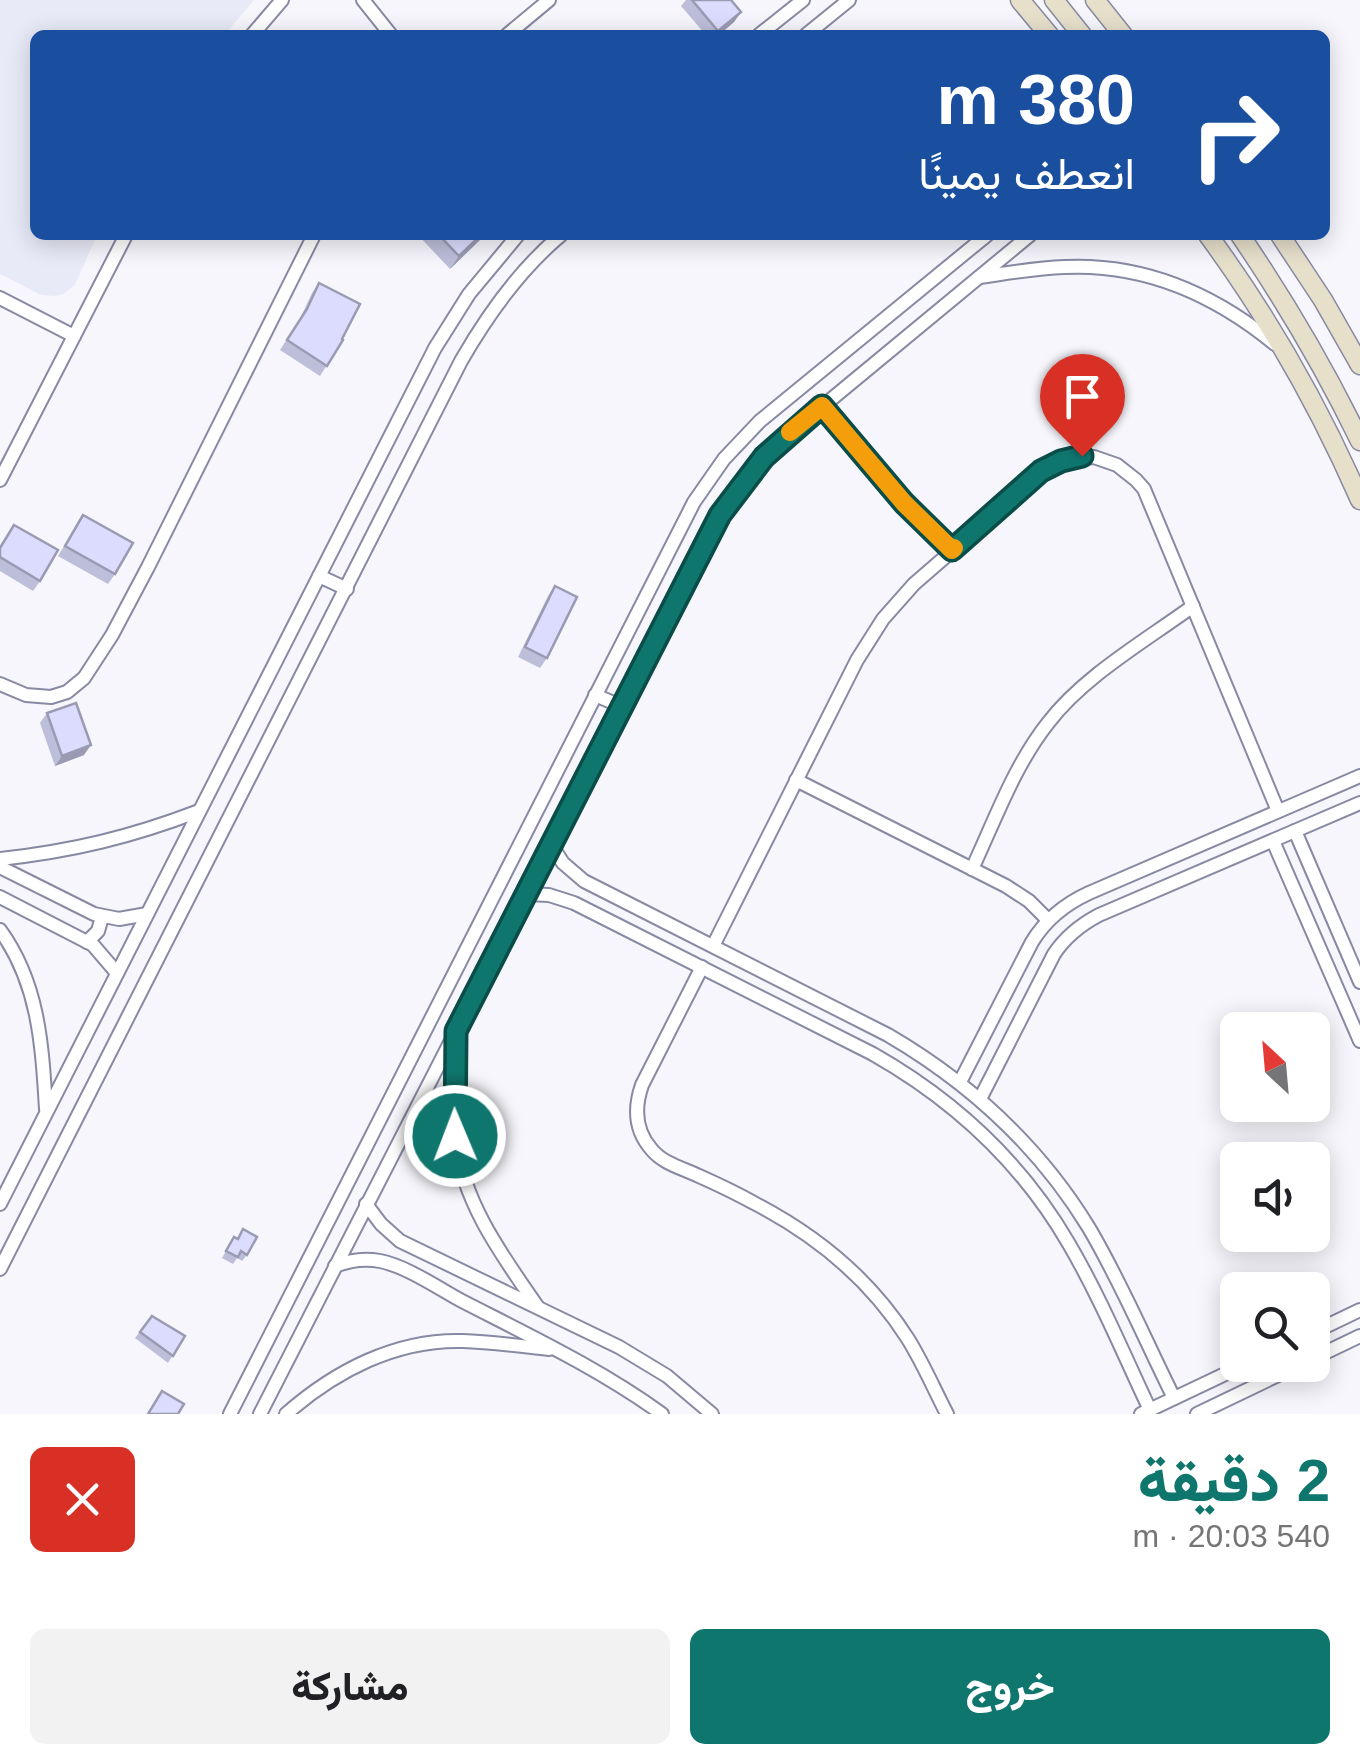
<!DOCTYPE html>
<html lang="ar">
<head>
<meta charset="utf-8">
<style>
	:root { --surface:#fff; --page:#f2f2f2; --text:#202124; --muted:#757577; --accent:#0f766e }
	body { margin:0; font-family:Arial,Vazirmatn,sans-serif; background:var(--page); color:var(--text); direction:rtl; height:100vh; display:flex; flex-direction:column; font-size:38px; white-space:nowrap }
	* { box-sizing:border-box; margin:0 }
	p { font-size:32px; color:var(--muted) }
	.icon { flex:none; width:55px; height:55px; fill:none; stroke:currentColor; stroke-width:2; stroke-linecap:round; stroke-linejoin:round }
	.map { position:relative; height:1414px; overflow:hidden; direction:ltr }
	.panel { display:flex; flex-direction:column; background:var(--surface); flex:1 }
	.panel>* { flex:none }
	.hud { position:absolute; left:30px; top:30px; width:1300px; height:210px; border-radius:15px; box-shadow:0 5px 25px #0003; direction:rtl; background:#1a4fa0; color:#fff; overflow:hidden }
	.needle { width:65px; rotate:334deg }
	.fabs { position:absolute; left:1220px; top:1012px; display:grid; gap:20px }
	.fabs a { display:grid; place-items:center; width:110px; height:110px; border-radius:15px; background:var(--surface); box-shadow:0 5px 25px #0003; font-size:50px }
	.pin { position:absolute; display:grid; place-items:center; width:85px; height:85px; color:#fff; margin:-102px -42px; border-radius:50% 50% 50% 0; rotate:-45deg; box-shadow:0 0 10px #0007 }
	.pin .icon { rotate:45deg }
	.me { position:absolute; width:110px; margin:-55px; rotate:359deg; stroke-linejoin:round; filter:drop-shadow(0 0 8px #0008) }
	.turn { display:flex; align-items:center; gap:35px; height:210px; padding:0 30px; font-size:45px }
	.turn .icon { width:130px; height:130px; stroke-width:2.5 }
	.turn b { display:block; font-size:70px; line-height:85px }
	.round { display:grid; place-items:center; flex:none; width:105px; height:105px; border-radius:15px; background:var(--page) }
	.summary { display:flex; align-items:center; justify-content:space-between; height:170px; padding:0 30px }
	h1 { font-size:60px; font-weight:800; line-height:75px; color:var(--accent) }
	.cta { display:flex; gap:20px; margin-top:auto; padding:20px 30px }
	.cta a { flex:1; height:115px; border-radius:15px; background:var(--accent); color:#fff; font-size:40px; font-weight:800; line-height:115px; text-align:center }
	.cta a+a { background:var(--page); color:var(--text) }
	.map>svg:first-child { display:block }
	.built { fill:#e9eaf8 }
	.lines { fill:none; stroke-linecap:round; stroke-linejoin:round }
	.street-casing { stroke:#8889a3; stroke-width:16 }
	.secondary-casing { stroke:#8889a3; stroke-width:21 }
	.street { stroke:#fff; stroke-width:12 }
	.secondary { stroke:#e6e0cb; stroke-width:18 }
	.wall { fill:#bdbeda }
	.shaded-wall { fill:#9a9bb2 }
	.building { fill:#dcddfe; stroke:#9a9bb2; stroke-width:2.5 }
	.route-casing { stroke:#0a4d48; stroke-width:25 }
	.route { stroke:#0f766e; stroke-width:18 }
	.slow { stroke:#f59e0b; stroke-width:18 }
</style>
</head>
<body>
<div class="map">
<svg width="1360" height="1414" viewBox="0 0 1360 1414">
	<rect width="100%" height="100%" fill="#f6f6fc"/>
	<!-- built -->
	<path class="built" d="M 0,0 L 254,0 L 224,35 L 35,35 L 35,235 L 97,235 L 75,285 L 63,294 L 56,296 L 41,295 L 0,274 Z"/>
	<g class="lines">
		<defs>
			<g id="street">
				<path d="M 363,0 L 391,35"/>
				<path d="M 252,35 L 282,0"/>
				<path d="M 507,35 L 549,0"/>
				<path d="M 759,35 L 803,0"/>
				<path d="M 806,35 L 849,0"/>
				<path d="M 980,277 C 1008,273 1036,268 1064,267 C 1144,263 1214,294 1275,344"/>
				<path d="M 0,298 L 74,336"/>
				<path d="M 822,406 L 904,503 L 952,550"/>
				<path d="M 0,480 L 126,235"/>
				<path d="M 319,576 L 347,589"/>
				<path d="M 0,684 L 26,695 L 51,697 L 67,692 L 84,678 L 112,635 L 148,567 L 314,235"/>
				<path d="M 595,695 L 623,707"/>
				<path d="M 796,780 L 1006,886 L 1029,901 L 1048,920"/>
				<path d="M 1295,831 L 1360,982"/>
				<path d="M 1273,841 L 1360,1041"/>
				<path d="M 552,846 L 563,863 L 584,881 L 888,1035 C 970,1083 1039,1146 1089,1228 C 1121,1282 1146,1342 1174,1398"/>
				<path d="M 0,859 C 73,851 131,837 199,811"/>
				<path d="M 0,867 L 94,914 L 119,919 L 147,914"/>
				<path d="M 972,869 C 995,820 1014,766 1048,723 C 1084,676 1145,641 1193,606"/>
				<path d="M 526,894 L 549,895 L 574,903 L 873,1054 C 954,1100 1022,1163 1069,1244 C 1100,1297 1124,1355 1150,1410"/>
				<path d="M 0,897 L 93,945 L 117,973"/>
				<path d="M 0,930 C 39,984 42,1045 46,1109"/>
				<path d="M 87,942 L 98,931 L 102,917"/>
				<path d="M 713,946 L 857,660 L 883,619 L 914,584 L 1051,465 L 1072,458 L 1094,457 L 1117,465 L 1136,480 L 1144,489 L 1278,811"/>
				<path d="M 702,967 L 642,1085 C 634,1108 635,1131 652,1150 C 664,1164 682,1168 699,1176 C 717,1184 736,1193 754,1203 C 816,1235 870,1279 908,1339 C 923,1363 934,1389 947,1414"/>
				<path d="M 456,1037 C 454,1071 451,1106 455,1139 C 464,1204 501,1254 537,1306"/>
				<path d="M 960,1082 L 1032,942 C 1046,919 1065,904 1089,893 L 1360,776"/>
				<path d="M 980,1099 L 1054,954 C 1066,936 1080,925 1099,915 L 1360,803"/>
				<path d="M 0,1204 L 435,348 L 469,294 L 518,235"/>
				<path d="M 366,1204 L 381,1224 L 400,1241 L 619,1347 L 667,1376 L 712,1414"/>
				<path d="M 335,1266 C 350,1260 364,1258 380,1261 C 406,1266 438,1288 462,1301 C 530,1336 600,1369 662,1414"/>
				<path d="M 0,1269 L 461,361 C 488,314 519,270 561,235"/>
				<path d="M 1312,1333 L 1360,1310"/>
				<path d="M 1312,1359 L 1360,1336"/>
				<path d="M 230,1414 L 694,502 L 724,459 L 760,421 L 987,235"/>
				<path d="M 260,1414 L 720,515 L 748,475 L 782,440 L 1030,235"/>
				<path d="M 286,1414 C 335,1371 396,1339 463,1341 C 492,1342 521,1346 549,1349"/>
				<path d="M 1141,1414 L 1244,1365"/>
				<path d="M 1197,1414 L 1299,1365"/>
			</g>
			<g id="secondary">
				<path d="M 1020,0 L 1049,35"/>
				<path d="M 1054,0 L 1082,35"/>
				<path d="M 1095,0 L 1123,35"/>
				<path d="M 1208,235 C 1269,318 1319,406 1360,500"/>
				<path d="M 1240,235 C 1285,301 1325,369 1360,441"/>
				<path d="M 1280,235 L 1323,300 L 1360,365"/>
			</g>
		</defs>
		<!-- street casing -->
		<use href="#street" class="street-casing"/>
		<!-- secondary casing -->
		<use href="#secondary" class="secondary-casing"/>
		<!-- street -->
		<use href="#street" class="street"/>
		<!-- secondary -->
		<use href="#secondary" class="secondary"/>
	</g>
	<!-- wall -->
	<g class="wall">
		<path d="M 686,0 L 731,0 L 741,12 L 734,22 L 719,35 L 706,35 L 681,6 Z"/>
		<path d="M 418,235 L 485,235 L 450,269 Z"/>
		<path d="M 319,283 L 342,339 L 343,340 L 320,376 L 280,350 L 300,319 L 312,293 Z"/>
		<path d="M 83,515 L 115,574 L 108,584 L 58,556 Z"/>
		<path d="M 14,525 L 40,581 L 33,591 L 0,571 L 0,546 Z"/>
		<path d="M 555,586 L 547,658 L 540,668 L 518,657 L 548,596 Z"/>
		<path d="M 47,713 L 84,755 L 55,766 L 40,723 Z"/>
		<path d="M 243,1229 L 247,1255 L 242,1261 L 237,1258 L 233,1264 L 222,1258 L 234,1237 L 237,1239 Z"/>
		<path d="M 152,1316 L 185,1336 L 168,1363 L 135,1338 Z"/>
	</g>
	<!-- shaded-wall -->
	<g class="shaded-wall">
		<path d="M 741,12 L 734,22 L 719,35 L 716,35 Z"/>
		<path d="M 481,235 L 485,235 L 450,269 L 459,256 Z"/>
		<path d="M 91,745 L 84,755 L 55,766 L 62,756 Z"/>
	</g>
	<!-- building -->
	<g class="building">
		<path d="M 692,0 L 731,0 L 741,12 L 718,31 Z"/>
		<path d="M 439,235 L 481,235 L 459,256 Z"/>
		<path d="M 319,283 L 360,304 L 342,339 L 343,340 L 327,366 L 287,340 L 307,309 Z"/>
		<path d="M 83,515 L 133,543 L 115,574 L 65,546 Z"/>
		<path d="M 14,525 L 58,550 L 40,581 L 0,557 L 0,548 Z"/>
		<path d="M 555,586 L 577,597 L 547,658 L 525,647 Z"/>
		<path d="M 76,703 L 91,745 L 62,756 L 47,713 Z"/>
		<path d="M 243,1229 L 257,1237 L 247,1255 L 241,1251 L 238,1257 L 226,1251 L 234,1237 L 238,1239 Z"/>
		<path d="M 152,1316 L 185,1336 L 173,1356 L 140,1332 Z"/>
		<path d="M 162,1391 L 184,1404 L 178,1414 L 148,1414 Z"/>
	</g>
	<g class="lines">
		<defs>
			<path id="route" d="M 455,1136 L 456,1031 L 720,515 L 764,457 L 822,406 L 904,503 L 952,550 L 1041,471 L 1061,461 L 1082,456"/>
		</defs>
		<!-- route casing -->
		<use href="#route" class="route-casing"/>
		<!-- route -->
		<use href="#route" class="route"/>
		<!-- slow -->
		<path class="slow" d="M 790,432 L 822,406 L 904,503 L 952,550 L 954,548"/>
	</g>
</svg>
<div class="fabs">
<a><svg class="needle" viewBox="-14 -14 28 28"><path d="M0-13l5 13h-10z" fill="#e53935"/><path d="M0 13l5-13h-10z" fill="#757577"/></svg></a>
<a><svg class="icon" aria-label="sound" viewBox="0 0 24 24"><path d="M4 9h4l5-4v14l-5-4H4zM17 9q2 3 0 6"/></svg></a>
<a><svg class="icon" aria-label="search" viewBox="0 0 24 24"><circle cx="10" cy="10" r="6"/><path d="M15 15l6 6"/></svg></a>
</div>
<div class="pin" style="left:1082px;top:456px;background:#d93025"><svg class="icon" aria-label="arrive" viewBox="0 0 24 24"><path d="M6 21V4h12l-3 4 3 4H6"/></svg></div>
<svg class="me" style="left:455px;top:1136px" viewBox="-20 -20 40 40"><circle r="17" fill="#0f766e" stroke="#fff" stroke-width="3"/><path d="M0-11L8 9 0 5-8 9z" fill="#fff"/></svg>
<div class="hud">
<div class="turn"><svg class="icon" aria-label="right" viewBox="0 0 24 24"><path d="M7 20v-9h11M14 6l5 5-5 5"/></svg><div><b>380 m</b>انعطف يمينًا</div></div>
</div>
</div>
<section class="panel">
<div class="summary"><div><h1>2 دقيقة</h1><p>540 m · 20:03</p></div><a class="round" style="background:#d93025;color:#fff"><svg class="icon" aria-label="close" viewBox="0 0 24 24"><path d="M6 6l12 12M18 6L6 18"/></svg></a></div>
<div class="cta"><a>خروج</a><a>مشاركة</a></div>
</section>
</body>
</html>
